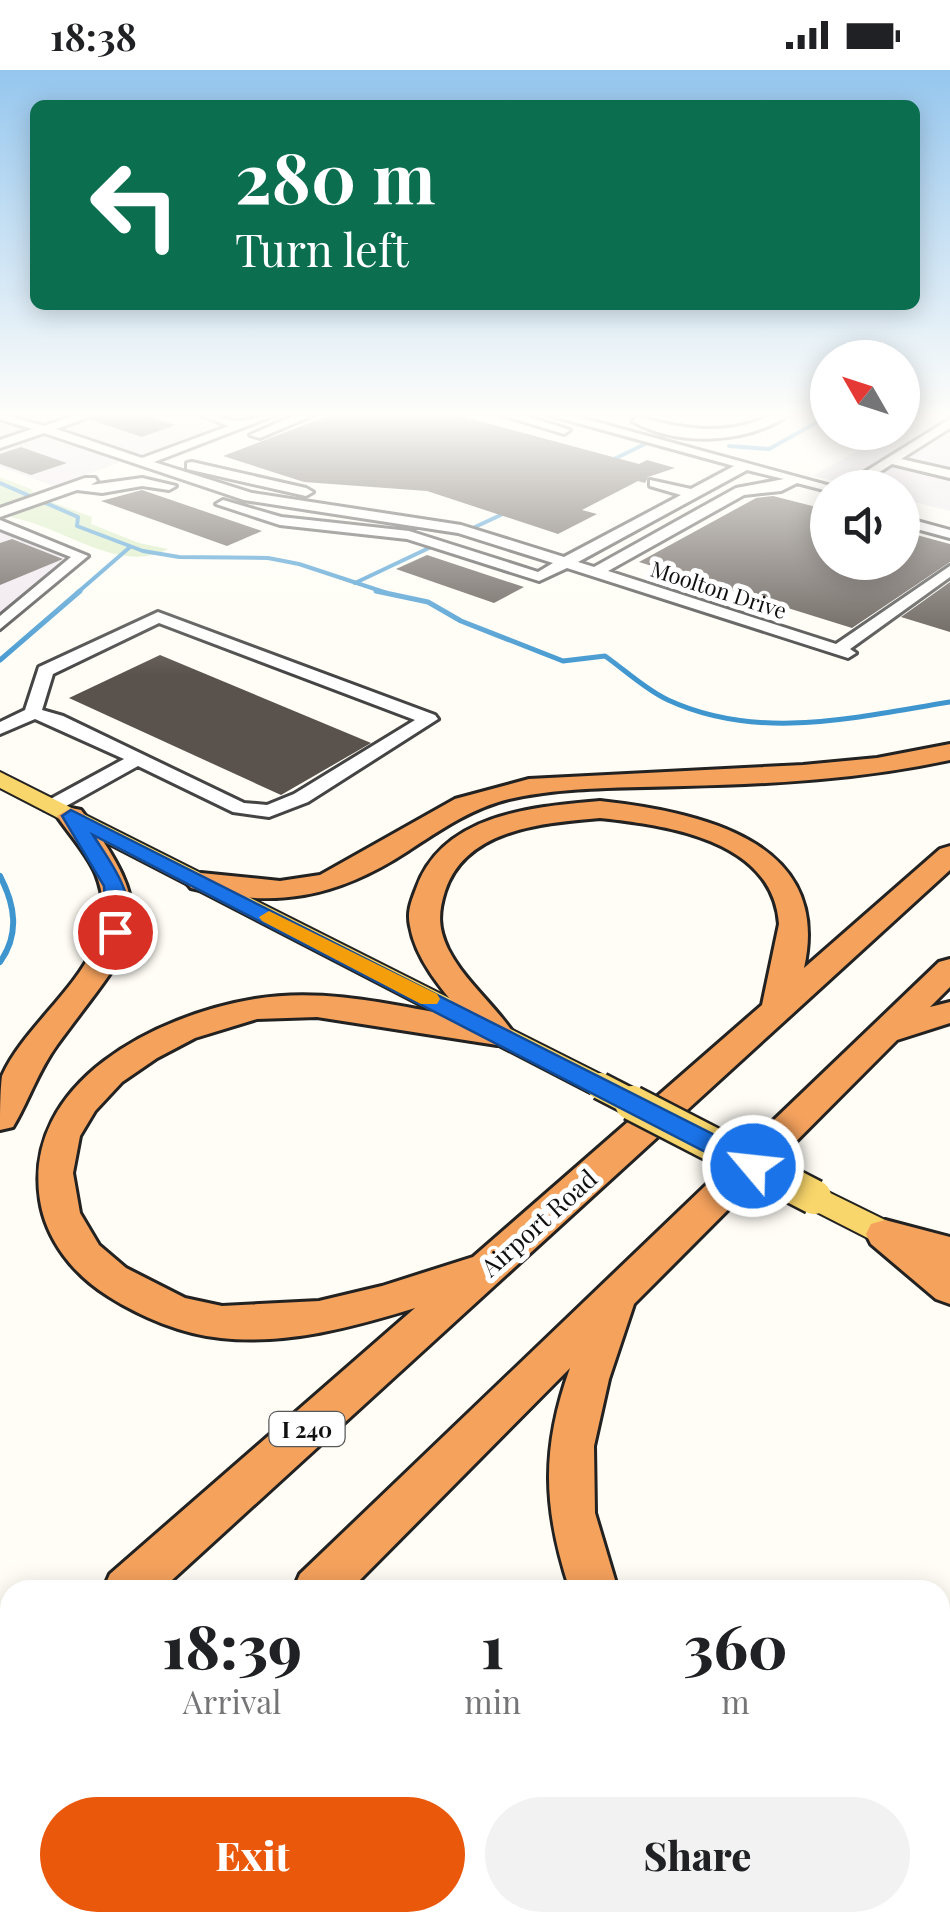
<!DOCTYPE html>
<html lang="en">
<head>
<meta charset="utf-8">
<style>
	:root { --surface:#fff; --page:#f2f2f2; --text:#202124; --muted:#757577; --accent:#ea580c }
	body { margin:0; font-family:"Playfair Display",serif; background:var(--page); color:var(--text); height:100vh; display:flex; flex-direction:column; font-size:38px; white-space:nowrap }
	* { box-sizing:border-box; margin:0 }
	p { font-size:32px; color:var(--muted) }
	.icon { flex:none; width:55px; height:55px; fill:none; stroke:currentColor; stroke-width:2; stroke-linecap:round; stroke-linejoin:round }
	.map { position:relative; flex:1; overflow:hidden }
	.details { position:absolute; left:0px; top:1510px; width:950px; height:352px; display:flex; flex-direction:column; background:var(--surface); border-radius:30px 30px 0 0; box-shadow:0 5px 25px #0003 }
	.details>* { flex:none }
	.hud { position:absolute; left:30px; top:30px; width:890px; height:210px; border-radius:15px; box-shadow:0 5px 25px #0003; background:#0b6e4f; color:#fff; overflow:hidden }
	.needle { width:65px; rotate:309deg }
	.controls { position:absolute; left:810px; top:270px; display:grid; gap:20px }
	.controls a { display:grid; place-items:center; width:110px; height:110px; border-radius:50%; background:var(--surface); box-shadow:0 5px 25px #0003; font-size:50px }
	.pin { position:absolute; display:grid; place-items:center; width:85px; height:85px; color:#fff; margin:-42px; border:5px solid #fff; border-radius:50%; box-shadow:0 2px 10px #0007 }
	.me { position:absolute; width:110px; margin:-55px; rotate:298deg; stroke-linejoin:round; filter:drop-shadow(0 0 8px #0008) }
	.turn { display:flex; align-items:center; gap:35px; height:210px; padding:0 40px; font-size:45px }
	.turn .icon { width:130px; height:130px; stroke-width:2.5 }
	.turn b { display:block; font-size:70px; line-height:85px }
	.eta { display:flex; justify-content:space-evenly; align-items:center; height:170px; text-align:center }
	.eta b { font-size:60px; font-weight:800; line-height:70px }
	.button { display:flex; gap:20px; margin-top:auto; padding:20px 40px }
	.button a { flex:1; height:115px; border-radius:60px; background:var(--accent); color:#fff; font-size:40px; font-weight:800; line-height:115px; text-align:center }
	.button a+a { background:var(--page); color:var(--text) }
	.status { display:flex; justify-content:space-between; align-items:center; height:70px; padding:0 50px; background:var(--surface); direction:ltr }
	.status svg { height:28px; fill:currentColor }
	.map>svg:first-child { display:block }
	.industrial { fill:#eee6ef }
	.green { fill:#d5ebbd }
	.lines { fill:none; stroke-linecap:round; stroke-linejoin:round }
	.stream-far2 { stroke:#3f96cf; stroke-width:4 }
	.stream-far1 { stroke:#3f96cf; stroke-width:5 }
	.stream { stroke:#3f96cf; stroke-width:6 }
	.building { fill:#5a524d }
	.minor-casing { stroke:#444; stroke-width:6 }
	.major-casing { stroke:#222; stroke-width:4 }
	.highway-casing { stroke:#222; stroke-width:6 }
	.minor { fill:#fff; fill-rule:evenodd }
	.major { fill:#f9d66b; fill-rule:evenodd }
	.highway { fill:#f5a25d; fill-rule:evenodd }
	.major-bridge-far1-casing { stroke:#222; stroke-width:31; stroke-linecap:butt }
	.major-bridge-casing { stroke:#222; stroke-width:39; stroke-linecap:butt }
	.major-bridge-far1 { stroke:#f9d66b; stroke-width:26 }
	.major-bridge { stroke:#f9d66b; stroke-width:34 }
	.route { fill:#1a73e8; stroke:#114b97; stroke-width:2.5 }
	.slow { fill:#f59e0b }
	.labels { text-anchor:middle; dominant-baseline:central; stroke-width:10; stroke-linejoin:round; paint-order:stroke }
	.far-street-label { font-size:22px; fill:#111; stroke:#fff }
	.shield { fill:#fff; stroke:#585858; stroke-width:2.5 }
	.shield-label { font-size:22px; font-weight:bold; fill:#111 }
	.street-label { font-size:25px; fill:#111; stroke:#fff }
</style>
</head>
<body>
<div class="status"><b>18:38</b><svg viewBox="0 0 49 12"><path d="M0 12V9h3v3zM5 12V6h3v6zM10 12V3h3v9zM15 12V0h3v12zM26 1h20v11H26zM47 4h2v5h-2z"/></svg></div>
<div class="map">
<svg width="950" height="1862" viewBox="0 0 950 1862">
	<rect width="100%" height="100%" fill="#fffdf5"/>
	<!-- industrial -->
	<g class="industrial">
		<path d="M 0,344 L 255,344 L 54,416 L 0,397 Z"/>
		<path d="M 921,344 L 950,344 L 950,441 L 903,429 L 902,418 L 860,417 L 813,406 L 889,363 L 902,362 L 903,355 Z"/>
		<path d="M 0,450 L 93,487 L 0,558 Z"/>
	</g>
	<!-- green -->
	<path class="green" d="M 0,407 L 31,419 L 35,426 L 92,447 L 91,454 L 139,473 L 168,479 C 120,505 63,457 14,448 L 0,441 Z"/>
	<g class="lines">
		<!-- stream-far2 -->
		<g class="stream-far2">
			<path d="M 658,369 L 663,368"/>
			<path d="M 729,376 L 769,379 L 828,346"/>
			<path d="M 610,391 L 645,374"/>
			<path d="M 0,413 L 78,447 L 77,456 L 143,481 L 179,487 L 268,488 L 299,494 L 387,523"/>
			<path d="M 475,457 L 505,443"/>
			<path d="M 355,513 L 431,477"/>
			<path d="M 77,523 L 130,477"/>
		</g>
		<!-- stream-far1 -->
		<g class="stream-far1">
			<path d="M 376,521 L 428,532 L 461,551 L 563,591 L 605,586 C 625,600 646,620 668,630 C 759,672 857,647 950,632"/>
			<path d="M 0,590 L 80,521"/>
		</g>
		<!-- stream -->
		<path class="stream" d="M 0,806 C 15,835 20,864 0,892"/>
	</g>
	<!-- building -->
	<g class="building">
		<path d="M 100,344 L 140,344 L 175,355 L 142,367 L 91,350 Z"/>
		<path d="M 333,344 L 453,344 L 639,394 L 647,390 L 675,398 L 648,407 L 645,413 L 638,411 L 582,440 L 597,444 L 558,464 L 427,421 L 304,412 L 223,386 Z"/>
		<path d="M 21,377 L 35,382 L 67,393 L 31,405 L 0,394 L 0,384 Z"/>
		<path d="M 142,420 L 262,461 L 227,476 L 101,431 Z"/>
		<path d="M 773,426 L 828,440 L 828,492 L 902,492 L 902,461 L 950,474 L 950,492 L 852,558 L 639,492 L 756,428 Z"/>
		<path d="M 12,469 L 63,489 L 0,515 L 0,473 Z"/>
		<path d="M 427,485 L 524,517 L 494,533 L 396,499 Z"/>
		<path d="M 950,512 L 950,562 L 901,547 Z"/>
		<path d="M 160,585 L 371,673 L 281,725 L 69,628 Z"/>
	</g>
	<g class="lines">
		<defs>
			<g id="minor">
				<path d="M 0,344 L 44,356 L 78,344 L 97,344 L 56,359 L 142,388 L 229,356 L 198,344 C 213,344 230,352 242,351 C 255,349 264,344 278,344 L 154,392 L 252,423 L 461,455 L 564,487 L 681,425 L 650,416 L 650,410 L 691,419 L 734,396 L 545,344 L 567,344 L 838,418 L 828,418 L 828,421 L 797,413 L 781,421 L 744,425 L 608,501 L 836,574 L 950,496 L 950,507 L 850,579 L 856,583 L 848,588 L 567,498 L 539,511 L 407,469 L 280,455 L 216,434 L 223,430 L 281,447 L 409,461 L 538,502 L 553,493 L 458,463 L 244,430 L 44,363 L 0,378 L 0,370 L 32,359 L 0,349 ZM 747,400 L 784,409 L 736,418 L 594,497 L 578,492 Z"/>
				<path d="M 298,344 L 316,344 L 260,368 L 250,365 Z"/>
				<path d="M 499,344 L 520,344 L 570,360 L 564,364 Z"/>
				<path d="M 774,344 L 790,344 C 747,374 677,377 632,351 L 638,347 C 687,360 726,367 774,344 Z"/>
				<path d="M 950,349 L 950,358 L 901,389 L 950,400 L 950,408 L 892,394 L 855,418 L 839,418 Z"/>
				<path d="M 192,392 L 306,418 L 313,422 L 306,426 L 187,399 L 187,393 Z"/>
				<path d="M 85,408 L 95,408 L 97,411 L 91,415 L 142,408 L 176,416 L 169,420 L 142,416 L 102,423 L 77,420 L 0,447 L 0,438 Z"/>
				<path d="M 902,447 L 950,460 L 950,468 L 902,455 Z"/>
				<path d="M 0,450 L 88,486 L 0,559 L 0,546 L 71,487 L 0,459 Z"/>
				<path d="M 158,542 L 435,645 L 438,649 L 308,732 L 269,747 L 233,742 L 138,696 L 59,740 L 45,740 L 45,732 L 124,689 L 35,649 L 0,664 L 0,652 L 25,640 L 39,597 ZM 159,553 L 415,650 L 294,724 L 267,735 L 244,733 L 63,646 L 42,640 L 53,604 Z"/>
			</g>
			<g id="major">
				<path d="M 0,702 L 610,1009 L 615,1016 L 610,1023 L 590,1023 L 0,718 Z"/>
				<path d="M 814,1115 L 950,1182 L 950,1210 L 803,1135 L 798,1127 L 803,1119 Z"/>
			</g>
			<g id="highway">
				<path d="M 950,674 L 950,690 C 862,709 774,714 684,716 C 627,718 566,716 509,729 C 472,738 440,760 408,781 C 336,828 275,839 191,818 L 186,812 L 191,806 L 201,803 L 280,811 L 320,805 L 455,729 L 529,709 L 803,695 L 877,688 Z"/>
				<path d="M 600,731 C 697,742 833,769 804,898 L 940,779 L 950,776 L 950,800 L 161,1520 L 103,1520 L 110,1504 L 415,1238 C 353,1257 288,1275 221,1268 C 182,1264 141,1247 108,1226 C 74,1205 46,1170 40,1130 C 22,1012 157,945 255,929 C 325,917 398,936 466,948 C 444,922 416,891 410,856 C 407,842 411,832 416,819 C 442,744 532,737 600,731 ZM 600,748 C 665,755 773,769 779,854 L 762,935 L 473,1187 L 382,1216 L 319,1231 L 222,1236 L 185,1228 L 126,1198 L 99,1175 L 80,1143 L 73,1103 L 80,1066 L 95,1041 L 122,1012 L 157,988 L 195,968 L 257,949 L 317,947 L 497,975 L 509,972 L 514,964 C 494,934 465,912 448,879 C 438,858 438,843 445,821 C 466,758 544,753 600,748 Z"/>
				<path d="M 71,738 L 81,740 C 169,856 132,872 57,975 C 38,1001 29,1030 13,1057 L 0,1060 C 0,1044 0,1021 2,1006 C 31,940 130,888 96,804 C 87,783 70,765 57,746 Z"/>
				<path d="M 950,889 L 950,917 L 930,937 L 950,932 L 950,953 L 897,970 L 634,1234 L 609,1309 L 594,1376 L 595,1443 L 618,1520 L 570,1520 C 543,1439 541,1379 570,1298 L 350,1520 L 293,1520 L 300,1504 L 939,892 Z"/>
				<path d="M 885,1150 L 950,1167 L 950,1234 L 936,1229 L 871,1174 L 866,1164 L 871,1154 Z"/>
				<path d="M 10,1601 L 10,1656 L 0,1660 L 0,1605 Z"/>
				<path d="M 950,1681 L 950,1733 L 940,1734 L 940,1682 Z"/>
				<path d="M 950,1790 L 950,1846 L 940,1847 L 940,1791 Z"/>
				<path d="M 10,1791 L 10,1852 L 0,1856 L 0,1795 Z"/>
				<path d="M 601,1852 L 722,1852 L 718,1862 L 598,1862 Z"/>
			</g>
		</defs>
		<!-- minor casing -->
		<use href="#minor" class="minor-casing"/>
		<!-- major casing -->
		<use href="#major" class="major-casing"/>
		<!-- highway casing -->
		<use href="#highway" class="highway-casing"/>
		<!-- minor -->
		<use href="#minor" class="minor"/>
		<!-- major -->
		<use href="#major" class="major"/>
		<!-- highway -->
		<use href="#highway" class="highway"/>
		<defs>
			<path id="major-bridge-far1" d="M 600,1016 L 637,1035"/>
			<path id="major-bridge" d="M 632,1033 L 814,1127"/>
		</defs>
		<!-- major-bridge-far1 casing -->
		<use href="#major-bridge-far1" class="major-bridge-far1-casing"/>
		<!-- major-bridge casing -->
		<use href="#major-bridge" class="major-bridge-casing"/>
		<!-- major-bridge-far1 -->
		<use href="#major-bridge-far1" class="major-bridge-far1"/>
		<!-- major-bridge -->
		<use href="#major-bridge" class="major-bridge"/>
	</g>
	<!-- sky -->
	<linearGradient id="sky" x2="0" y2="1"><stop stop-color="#95c6ee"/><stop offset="0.57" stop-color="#fffefa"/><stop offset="1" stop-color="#fffefa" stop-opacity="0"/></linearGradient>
	<rect width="950" height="605" fill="url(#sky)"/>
	<!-- route -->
	<path class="route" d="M 71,740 L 762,1089 L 766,1096 L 762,1102 L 744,1102 L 93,765 C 112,795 141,829 122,867 L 107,867 L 104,816 L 62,746 Z"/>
	<!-- slow -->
	<path class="slow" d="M 269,841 L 437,924 L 440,929 L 437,934 L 421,934 L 262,851 L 259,847 Z"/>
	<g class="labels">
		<!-- far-street labels -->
		<g class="far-street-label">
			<text transform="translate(719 519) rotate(18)">Moolton Drive</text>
		</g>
		<!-- shield labels -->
		<rect class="shield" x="269.5" y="1342" width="75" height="34" rx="8"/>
		<g class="shield-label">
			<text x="307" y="1359">I 240</text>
		</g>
		<!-- street labels -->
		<g class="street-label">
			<text transform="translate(538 1152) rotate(-42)">Airport Road</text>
		</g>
	</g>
</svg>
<div class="controls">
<a><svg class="needle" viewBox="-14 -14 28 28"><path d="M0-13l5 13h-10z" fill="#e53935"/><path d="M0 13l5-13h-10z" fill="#757577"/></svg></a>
<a><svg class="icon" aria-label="sound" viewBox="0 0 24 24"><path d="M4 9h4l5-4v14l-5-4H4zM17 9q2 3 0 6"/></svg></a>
</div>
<div class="pin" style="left:115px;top:862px;background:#d93025"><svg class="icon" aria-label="arrive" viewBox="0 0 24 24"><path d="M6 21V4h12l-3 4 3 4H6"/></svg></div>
<svg class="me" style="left:753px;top:1096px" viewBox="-20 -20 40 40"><circle r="17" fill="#1a73e8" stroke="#fff" stroke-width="3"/><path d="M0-11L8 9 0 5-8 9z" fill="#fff"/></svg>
<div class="hud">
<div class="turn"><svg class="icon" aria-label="left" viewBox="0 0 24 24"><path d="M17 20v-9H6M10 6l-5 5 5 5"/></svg><div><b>280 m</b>Turn left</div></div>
</div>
<section class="details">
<div class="eta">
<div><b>18:39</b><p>Arrival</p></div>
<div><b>1</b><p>min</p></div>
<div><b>360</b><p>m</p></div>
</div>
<div class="button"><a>Exit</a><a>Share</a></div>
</section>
</div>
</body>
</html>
